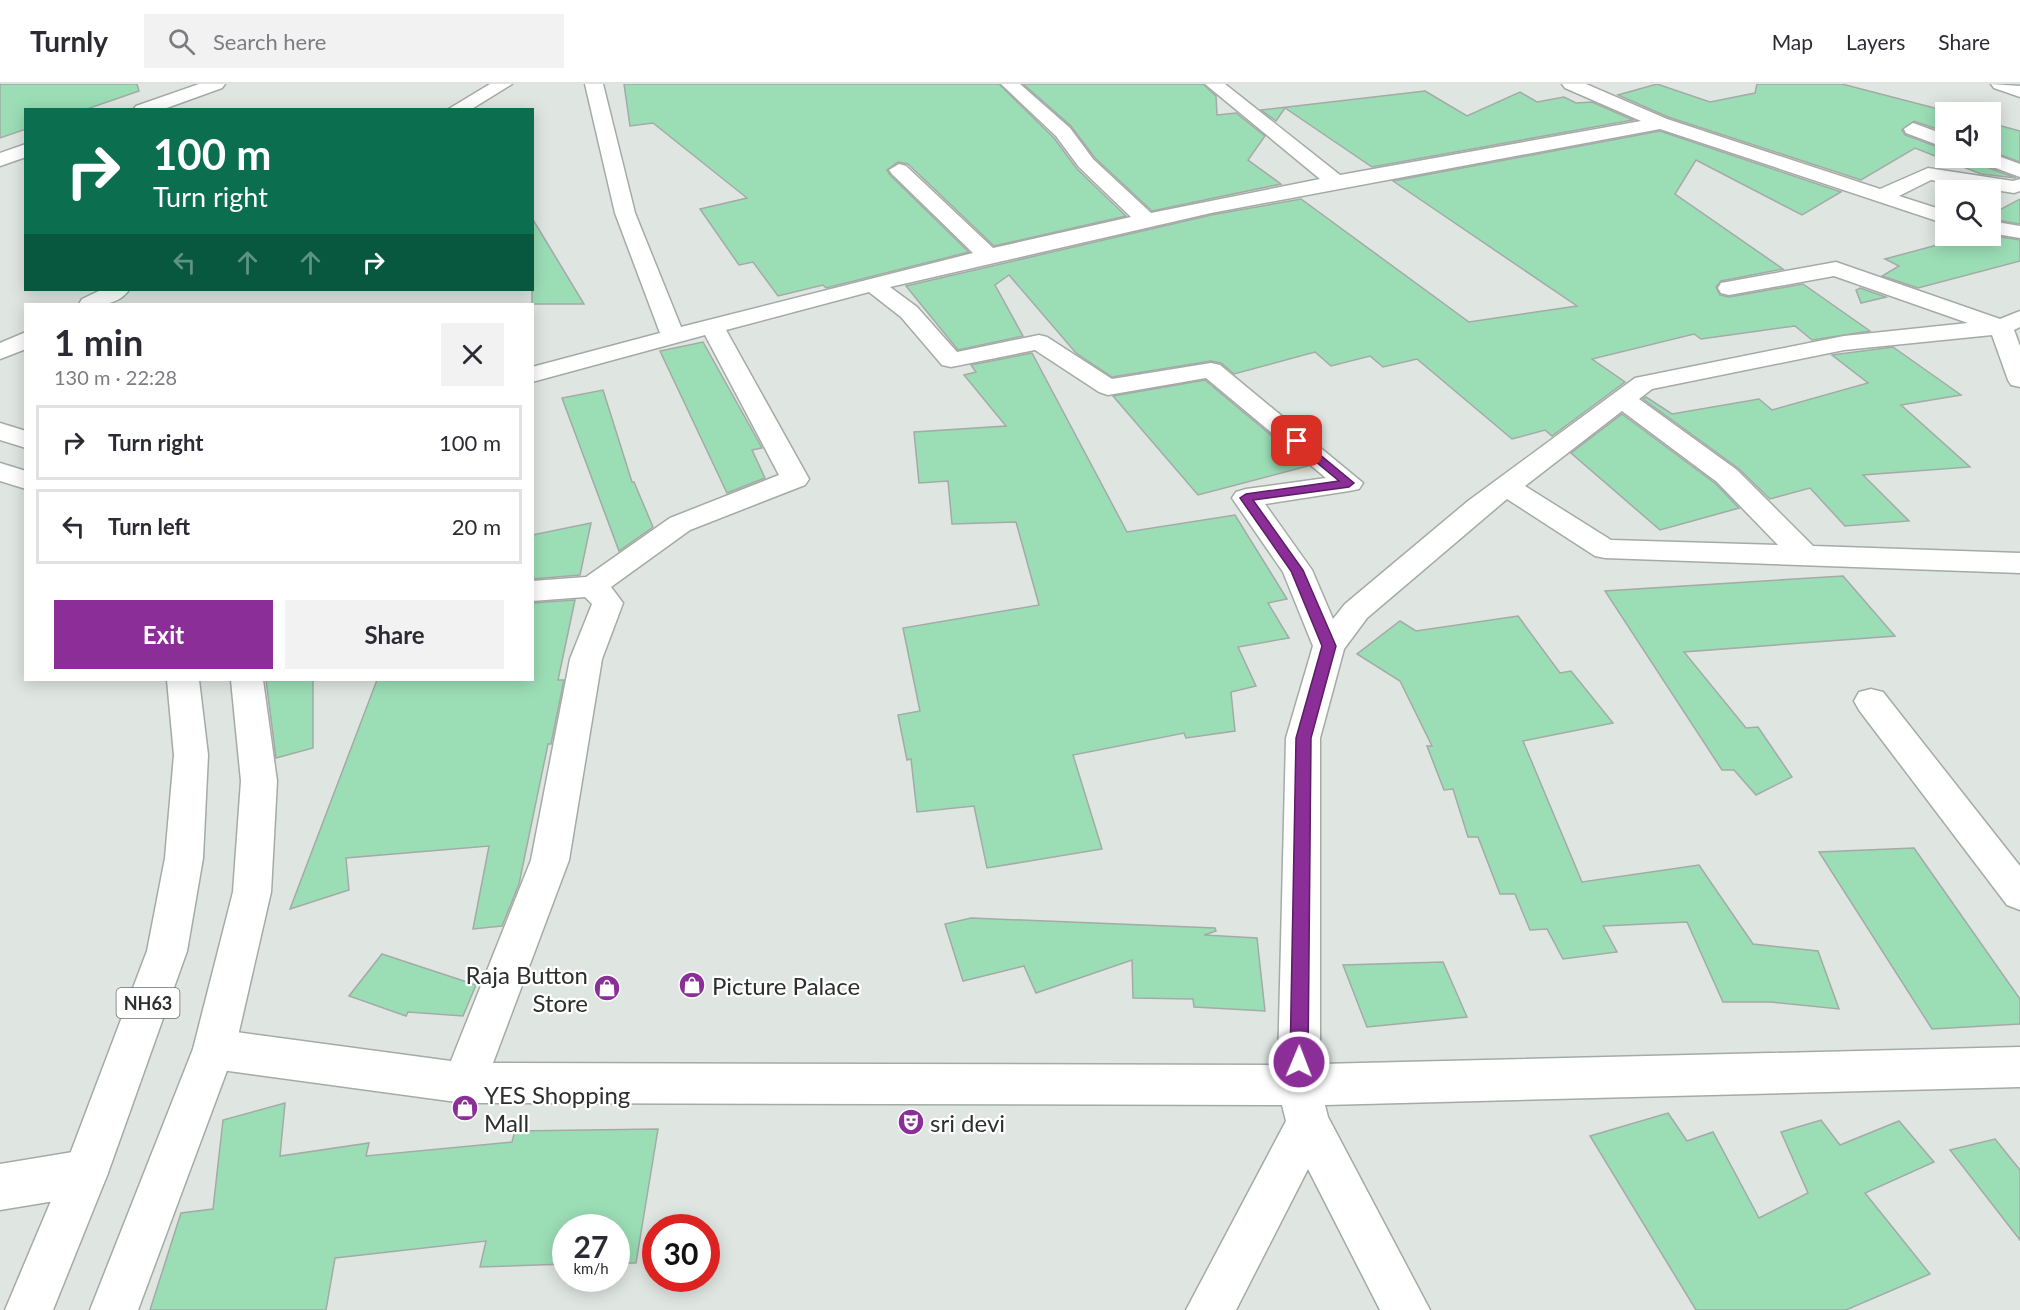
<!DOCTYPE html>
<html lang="en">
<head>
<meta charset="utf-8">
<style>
	:root { --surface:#fff; --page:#f2f2f3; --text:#2b2b33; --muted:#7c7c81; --line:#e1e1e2; --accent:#8b2e98 }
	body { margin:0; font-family:Lato,sans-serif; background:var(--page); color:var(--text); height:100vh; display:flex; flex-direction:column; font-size:22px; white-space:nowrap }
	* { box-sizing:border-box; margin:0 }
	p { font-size:20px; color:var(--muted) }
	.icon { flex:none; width:33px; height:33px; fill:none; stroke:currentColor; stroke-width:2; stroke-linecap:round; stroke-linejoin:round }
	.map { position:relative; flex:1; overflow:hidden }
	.drawer { position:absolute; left:24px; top:219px; width:510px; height:378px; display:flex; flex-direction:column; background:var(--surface); border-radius:0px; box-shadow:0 3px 15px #0003 }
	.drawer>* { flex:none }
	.hud { position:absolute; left:24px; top:24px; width:510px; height:183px; border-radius:0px; box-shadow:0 3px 15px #0003; background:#0b6e4f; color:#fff; overflow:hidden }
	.tools { position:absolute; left:1935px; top:18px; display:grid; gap:12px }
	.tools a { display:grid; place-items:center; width:66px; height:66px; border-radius:0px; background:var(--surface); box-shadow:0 3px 15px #0003; font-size:30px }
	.speed { position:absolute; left:552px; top:1130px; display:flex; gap:12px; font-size:30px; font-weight:700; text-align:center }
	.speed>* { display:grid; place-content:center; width:78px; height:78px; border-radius:50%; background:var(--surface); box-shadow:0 3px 15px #0003; line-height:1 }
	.speed small { font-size:15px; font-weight:400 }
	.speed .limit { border:9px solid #d22; background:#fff; color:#111 }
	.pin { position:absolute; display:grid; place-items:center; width:51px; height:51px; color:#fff; margin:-26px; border-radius:12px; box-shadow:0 3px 9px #0006 }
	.me { position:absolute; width:66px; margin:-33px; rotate:1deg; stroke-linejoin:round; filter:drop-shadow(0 0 4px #0008) }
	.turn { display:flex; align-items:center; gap:21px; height:126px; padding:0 30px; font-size:27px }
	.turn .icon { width:78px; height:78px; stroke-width:2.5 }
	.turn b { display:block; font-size:42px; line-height:51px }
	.lanes { display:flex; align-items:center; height:57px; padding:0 30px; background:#0003; justify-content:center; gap:30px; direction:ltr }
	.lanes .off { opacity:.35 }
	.round { display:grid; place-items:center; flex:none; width:63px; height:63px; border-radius:0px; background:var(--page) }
	.overview { display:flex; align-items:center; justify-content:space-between; height:102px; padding:0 30px }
	h1 { font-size:36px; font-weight:700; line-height:45px }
	.cta { display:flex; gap:12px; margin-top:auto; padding:12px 30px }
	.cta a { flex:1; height:69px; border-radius:0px; background:var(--accent); color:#fff; font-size:24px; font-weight:700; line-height:69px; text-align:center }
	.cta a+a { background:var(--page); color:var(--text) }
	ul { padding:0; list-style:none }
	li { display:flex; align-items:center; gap:18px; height:75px; margin:0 12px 9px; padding:0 18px; border:3px solid var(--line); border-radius:0px }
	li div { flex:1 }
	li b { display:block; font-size:22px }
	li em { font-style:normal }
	header { display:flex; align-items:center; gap:36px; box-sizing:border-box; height:84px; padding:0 30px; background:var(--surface); border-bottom:2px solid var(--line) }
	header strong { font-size:28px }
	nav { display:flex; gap:33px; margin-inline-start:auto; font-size:21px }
	.search { width:420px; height:54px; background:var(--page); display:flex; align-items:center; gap:15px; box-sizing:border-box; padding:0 21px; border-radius:0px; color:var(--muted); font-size:22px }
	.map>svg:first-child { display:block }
	.building { fill:#9bdeb6; stroke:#a4aaa6; stroke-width:1.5 }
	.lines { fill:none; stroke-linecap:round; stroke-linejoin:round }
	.minor-casing { stroke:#a4aba6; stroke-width:3 }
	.highway-casing { stroke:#a4aba6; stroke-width:3 }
	.minor { fill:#fff; fill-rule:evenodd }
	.highway { fill:#fff; fill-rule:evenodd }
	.route { fill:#8b2e98; stroke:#5a1e63; stroke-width:1.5 }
	.labels { text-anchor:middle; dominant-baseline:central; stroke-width:4.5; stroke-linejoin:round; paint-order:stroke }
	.shield { fill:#fff; stroke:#6c6d6d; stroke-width:1.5 }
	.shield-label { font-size:18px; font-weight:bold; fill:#2d2f2e }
	.near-poi-label { font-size:24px; fill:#2d2f2e; stroke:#fff; text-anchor:start }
</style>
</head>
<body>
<header>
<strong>Turnly</strong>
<div class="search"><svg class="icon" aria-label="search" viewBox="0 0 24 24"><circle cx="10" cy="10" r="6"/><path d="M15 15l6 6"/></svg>Search here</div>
<nav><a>Map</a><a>Layers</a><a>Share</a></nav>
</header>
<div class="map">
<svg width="2020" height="1226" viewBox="0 0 2020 1226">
	<rect width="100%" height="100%" fill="#dfe6e2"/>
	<!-- building -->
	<g class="building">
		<path d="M 0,0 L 137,0 L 139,7 L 84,26 L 26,26 L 26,45 L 0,54 Z"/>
		<path d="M 624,0 L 999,0 L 1054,54 L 1077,85 L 1126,132 L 994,162 L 908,80 L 898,78 L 887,86 L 890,91 L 969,168 L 826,204 L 823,201 L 778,212 L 753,178 L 739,181 L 700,125 L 747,114 L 653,39 L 630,42 Z"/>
		<path d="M 1023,0 L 1203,0 L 1216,12 L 1217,31 L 1236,29 L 1265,52 L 1248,76 L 1281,100 L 1152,127 L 1095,74 L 1071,42 Z"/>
		<path d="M 1657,0 L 1710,18 L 1755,9 L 1757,0 L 1842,0 L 1950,28 L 1946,28 L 1946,48 L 1914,37 L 1902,46 L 1905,51 L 1946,66 L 1946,74 L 1974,74 L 1978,80 L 2016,94 L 1981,90 L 1915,64 L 1861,96 L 1668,33 L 1618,11 Z"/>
		<path d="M 1425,7 L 1467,32 L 1520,8 L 1537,18 L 1564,13 L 1576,19 L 1592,18 L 1633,36 L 1372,83 L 1285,24 L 1276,37 L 1261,26 Z"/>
		<path d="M 1990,39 L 2020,47 L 2020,78 L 1990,67 Z"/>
		<path d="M 1660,47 L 1841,108 L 1802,131 L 1696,76 L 1675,110 L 1783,185 L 1721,197 L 1716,203 L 1720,211 L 1729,213 L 1803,200 L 1870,247 L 1812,256 L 1795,242 L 1701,255 L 1694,250 L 1592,275 L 1625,298 L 1552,352 L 1545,346 L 1512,355 L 1417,275 L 1383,283 L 1370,272 L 1331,282 L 1315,268 L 1234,290 L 1221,279 L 1211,277 L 1112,293 L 1076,269 L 1009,191 L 995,201 L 1023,252 L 958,266 L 906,202 L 1211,131 L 1301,115 L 1469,238 L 1577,222 L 1393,97 Z"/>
		<path d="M 2020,115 L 2020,140 L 1990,135 L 1990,131 Z"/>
		<path d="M 532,134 L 584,220 L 532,220 Z"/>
		<path d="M 1990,151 L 2020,156 L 2020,177 L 1918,204 L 1882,192 L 1899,182 L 1885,175 L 1937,161 L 1954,152 Z"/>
		<path d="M 1860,204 L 1886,213 L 1861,219 L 1856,206 Z"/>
		<path d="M 703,258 L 762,364 L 752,366 L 765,394 L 727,409 L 660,267 Z"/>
		<path d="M 1893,263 L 1961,311 L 1901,321 L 1970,383 L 1863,391 L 1909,437 L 1845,442 L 1810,404 L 1770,415 L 1738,384 L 1643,315 L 1646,313 L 1672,330 L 1759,315 L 1772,326 L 1868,299 L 1832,271 Z"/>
		<path d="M 1032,269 L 1127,448 L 1235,431 L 1287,515 L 1268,519 L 1289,554 L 1238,563 L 1256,602 L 1231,608 L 1235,647 L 1186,654 L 1184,649 L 1073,671 L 1102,765 L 987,784 L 974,722 L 917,728 L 911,675 L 907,676 L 898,631 L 920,627 L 903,544 L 1039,521 L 1016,438 L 952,440 L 948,397 L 919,399 L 914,348 L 1006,342 L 964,291 L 976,288 L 971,281 Z"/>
		<path d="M 1205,296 L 1308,382 L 1198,411 L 1113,312 Z"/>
		<path d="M 603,306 L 632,398 L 634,398 L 653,443 L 619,467 L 562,314 Z"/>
		<path d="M 1622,330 L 1716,400 L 1739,424 L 1660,446 L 1571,369 Z"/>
		<path d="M 591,439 L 580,491 L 532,495 L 532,451 Z"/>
		<path d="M 1843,492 L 1895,552 L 1684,568 L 1746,644 L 1758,643 L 1792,693 L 1756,711 L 1734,686 L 1722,686 L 1605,507 Z"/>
		<path d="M 575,516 L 558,596 L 564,596 L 551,660 L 548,660 L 519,800 L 502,842 L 473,845 L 489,762 L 346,774 L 349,806 L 290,825 L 377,596 L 532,596 L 532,519 Z"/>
		<path d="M 1518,532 L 1560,589 L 1571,587 L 1613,639 L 1523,657 L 1582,798 L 1699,781 L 1753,860 L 1818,867 L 1839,925 L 1771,918 L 1723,918 L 1687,838 L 1603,842 L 1617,868 L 1563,875 L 1547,845 L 1530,846 L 1515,810 L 1500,810 L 1478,753 L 1468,753 L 1453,705 L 1444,706 L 1427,662 L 1432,662 L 1400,597 L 1357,570 L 1400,537 L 1416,547 Z"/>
		<path d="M 266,596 L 313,596 L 313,664 L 276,674 Z"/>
		<path d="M 1914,764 L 2020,915 L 2020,940 L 1932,945 L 1819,768 Z"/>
		<path d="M 971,834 L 1215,844 L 1216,847 L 1204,851 L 1257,854 L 1265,927 L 1194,923 L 1193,915 L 1133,914 L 1132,876 L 1036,909 L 1024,882 L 963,897 L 945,840 Z"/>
		<path d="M 382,870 L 476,901 L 463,932 L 408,928 L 406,932 L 349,912 Z"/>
		<path d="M 1443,878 L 1467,933 L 1367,943 L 1343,881 Z"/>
		<path d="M 285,1019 L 280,1072 L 369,1059 L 366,1072 L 512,1058 L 515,1047 L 658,1045 L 636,1179 L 616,1179 L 616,1143 L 566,1143 L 566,1180 L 480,1183 L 486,1157 L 335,1174 L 326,1226 L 150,1226 L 181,1129 L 213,1125 L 223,1036 Z"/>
		<path d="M 1668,1029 L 1687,1057 L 1713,1048 L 1759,1134 L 1808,1109 L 1781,1048 L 1821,1036 L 1840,1061 L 1899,1037 L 1934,1078 L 1865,1109 L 1930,1190 L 1846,1226 L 1696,1226 L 1590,1052 Z"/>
		<path d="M 1995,1055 L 2020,1086 L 2020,1156 L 1950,1066 Z"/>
	</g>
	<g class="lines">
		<defs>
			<g id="minor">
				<path d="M 199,0 L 225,0 L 222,4 L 161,26 L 133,26 L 136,22 Z"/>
				<path d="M 490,0 L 512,0 L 470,26 L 447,26 Z"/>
				<path d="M 585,0 L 603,0 L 635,129 L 681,243 L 973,169 L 892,90 L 889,86 L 899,80 L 906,82 L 993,164 L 1131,133 L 1079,83 L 1056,52 L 1001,0 L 1020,0 L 1070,44 L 1093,75 L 1151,129 L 1320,95 L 1205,0 L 1225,0 L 1340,91 L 1641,37 L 1565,4 L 1562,0 L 1586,0 L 1667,35 L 1880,105 L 1928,84 L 2013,97 L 2020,95 L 2020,107 L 2014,109 L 1931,96 L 1899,112 L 1946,127 L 1946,140 L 1660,45 L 1211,129 L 890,203 L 917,223 L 957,268 L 1039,251 L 1047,253 L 1112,295 L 1211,279 L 1220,281 L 1363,399 L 1359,405 L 1349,407 L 1265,420 L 1312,486 L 1333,535 L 1345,520 L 1468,417 L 1635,294 L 1844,252 L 1968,239 L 1834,192 L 1729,211 L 1721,209 L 1718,204 L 1721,199 L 1836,178 L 2000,235 L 2020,227 L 2020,243 L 2014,246 L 2020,262 L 2020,303 L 2011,301 L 2008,296 L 1992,251 L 1844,266 L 1652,305 L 1639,315 L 1737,386 L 1813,462 L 2020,469 L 2020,489 L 1605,474 L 1595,472 L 1507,415 L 1367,534 L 1344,565 L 1320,654 L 1320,980 L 2020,963 L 2020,1003 L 1325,1021 L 1328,1033 L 1430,1226 L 1380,1226 L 1308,1085 L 1236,1226 L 1186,1226 L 1286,1037 L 1282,1021 L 464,1019 L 214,985 L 199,979 L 193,965 L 199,951 L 214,945 L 451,977 L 531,776 L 570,575 L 592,520 L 585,513 L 532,517 L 532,497 L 586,493 L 670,434 L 779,391 L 705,251 L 532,298 L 532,283 L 660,249 L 615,129 ZM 869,208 L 901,233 L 942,281 L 951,283 L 1035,266 L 1099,308 L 1108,311 L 1206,294 L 1326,394 L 1246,405 L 1236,408 L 1232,414 L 1283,488 L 1313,562 L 1286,654 L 1278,981 L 493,979 L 569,776 L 602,575 L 623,519 L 611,503 L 690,446 L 805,401 L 809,395 L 726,246 ZM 1622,327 L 1717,398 L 1778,461 L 1611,456 L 1525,402 Z"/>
				<path d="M 1991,0 L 2020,2 L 2020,13 L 1994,4 Z"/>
				<path d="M 1913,39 L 1946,51 L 1946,64 L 1906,49 L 1904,45 Z"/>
				<path d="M 26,60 L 26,73 L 0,82 L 0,69 Z"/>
				<path d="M 1990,69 L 2020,80 L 2020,93 L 1979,78 L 1976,74 L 1990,74 Z"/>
				<path d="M 1990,137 L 2020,142 L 2020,154 L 1990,149 Z"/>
				<path d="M 101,206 L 129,206 C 118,222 95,222 79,220 L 82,215 Z"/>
				<path d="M 26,248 L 26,265 L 0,275 L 0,259 Z"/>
				<path d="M 1871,605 L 1883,608 L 2020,782 L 2020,826 L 2007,821 L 1859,626 L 1854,617 L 1859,608 Z"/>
				<path d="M 85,1066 L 101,1073 L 108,1089 L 101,1105 L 85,1112 L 0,1126 L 0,1080 Z"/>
			</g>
			<g id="highway">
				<path d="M 0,339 L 26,347 L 26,364 L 0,356 Z"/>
				<path d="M 0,379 L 26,387 L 26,405 L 0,397 Z"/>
				<path d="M 167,596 L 199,596 L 208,671 L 203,774 L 187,867 L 108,1089 L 53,1226 L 5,1226 L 64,1086 L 147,867 L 165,774 L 174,671 Z"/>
				<path d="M 231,596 L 263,596 L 277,697 L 271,808 L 235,965 L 138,1226 L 90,1226 L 193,965 L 233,808 L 241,697 Z"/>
			</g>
		</defs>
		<!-- minor casing -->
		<use href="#minor" class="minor-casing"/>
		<!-- highway casing -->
		<use href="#highway" class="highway-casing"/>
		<!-- minor -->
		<use href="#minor" class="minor"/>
		<!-- highway -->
		<use href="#highway" class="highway"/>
	</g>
	<!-- route -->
	<path class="route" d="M 1293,355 L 1301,355 L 1354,399 L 1349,403 L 1253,416 L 1303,486 L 1336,562 L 1311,654 L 1308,978 L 1305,984 L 1299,987 L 1293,984 L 1290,978 L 1296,654 L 1322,562 L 1291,487 L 1240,414 L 1246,410 L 1339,397 L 1293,359 Z"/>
	<!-- icons -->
	<defs>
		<symbol id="shop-disc" viewBox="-11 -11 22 22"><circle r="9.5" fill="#8b2e98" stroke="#fff"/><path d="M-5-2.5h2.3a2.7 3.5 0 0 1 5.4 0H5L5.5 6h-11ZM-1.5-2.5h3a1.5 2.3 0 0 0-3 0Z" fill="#fff"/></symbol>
		<symbol id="theatre-disc" viewBox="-11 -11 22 22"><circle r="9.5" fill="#8b2e98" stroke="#fff"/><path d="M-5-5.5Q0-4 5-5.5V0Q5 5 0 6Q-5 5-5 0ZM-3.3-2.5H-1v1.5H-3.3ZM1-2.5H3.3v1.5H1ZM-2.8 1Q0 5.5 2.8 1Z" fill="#fff"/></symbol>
	</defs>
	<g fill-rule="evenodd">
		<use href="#shop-disc" x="677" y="886" width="30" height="30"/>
		<use href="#shop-disc" x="592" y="889" width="30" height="30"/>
		<use href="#shop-disc" x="450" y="1009" width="30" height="30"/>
		<use href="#theatre-disc" x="896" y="1023" width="30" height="30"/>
	</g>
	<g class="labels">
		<!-- shield labels -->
		<rect class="shield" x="116.5" y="904" width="63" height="30" rx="4.5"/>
		<g class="shield-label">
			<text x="148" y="919">NH63</text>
		</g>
		<!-- near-poi labels -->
		<g class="near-poi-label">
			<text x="588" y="890" text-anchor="end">Raja Button<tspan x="588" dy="28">Store</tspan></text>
			<text x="712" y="901">Picture Palace</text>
			<text x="484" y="1010">YES Shopping<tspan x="484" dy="28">Mall</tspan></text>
			<text x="930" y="1038">sri devi</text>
		</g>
	</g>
</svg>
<div class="tools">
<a><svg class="icon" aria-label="sound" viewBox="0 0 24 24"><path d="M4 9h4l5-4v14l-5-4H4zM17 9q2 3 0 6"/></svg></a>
<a><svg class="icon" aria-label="search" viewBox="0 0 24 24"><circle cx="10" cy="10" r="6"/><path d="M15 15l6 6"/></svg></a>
</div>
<div class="speed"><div>27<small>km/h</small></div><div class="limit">30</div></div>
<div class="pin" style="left:1297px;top:357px;background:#d93025"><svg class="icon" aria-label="arrive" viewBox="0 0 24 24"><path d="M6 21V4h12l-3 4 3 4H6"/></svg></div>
<svg class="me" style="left:1299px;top:978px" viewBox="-20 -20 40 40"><circle r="17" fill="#8b2e98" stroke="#fff" stroke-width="3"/><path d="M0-11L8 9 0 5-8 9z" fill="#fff"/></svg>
<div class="hud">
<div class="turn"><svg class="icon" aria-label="right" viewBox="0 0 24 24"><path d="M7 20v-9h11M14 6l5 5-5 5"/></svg><div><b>100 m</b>Turn right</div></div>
<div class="lanes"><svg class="icon off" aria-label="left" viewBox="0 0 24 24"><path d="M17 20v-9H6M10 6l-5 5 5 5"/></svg><svg class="icon off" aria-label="ahead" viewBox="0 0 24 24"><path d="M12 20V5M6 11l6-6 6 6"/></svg><svg class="icon off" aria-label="ahead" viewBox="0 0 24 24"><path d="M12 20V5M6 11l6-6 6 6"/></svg><svg class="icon" aria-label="right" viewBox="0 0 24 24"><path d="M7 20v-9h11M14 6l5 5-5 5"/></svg></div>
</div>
<section class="drawer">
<div class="overview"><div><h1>1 min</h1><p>130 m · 22:28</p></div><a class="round"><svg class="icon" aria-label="close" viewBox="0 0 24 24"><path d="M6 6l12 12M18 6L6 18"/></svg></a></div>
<ul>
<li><svg class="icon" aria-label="right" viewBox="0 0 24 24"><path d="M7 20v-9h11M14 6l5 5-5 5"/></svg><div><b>Turn right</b></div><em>100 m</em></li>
<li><svg class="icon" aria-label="left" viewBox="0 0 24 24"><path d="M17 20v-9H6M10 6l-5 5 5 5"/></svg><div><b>Turn left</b></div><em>20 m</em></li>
</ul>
<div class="cta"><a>Exit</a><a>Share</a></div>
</section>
</div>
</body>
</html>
